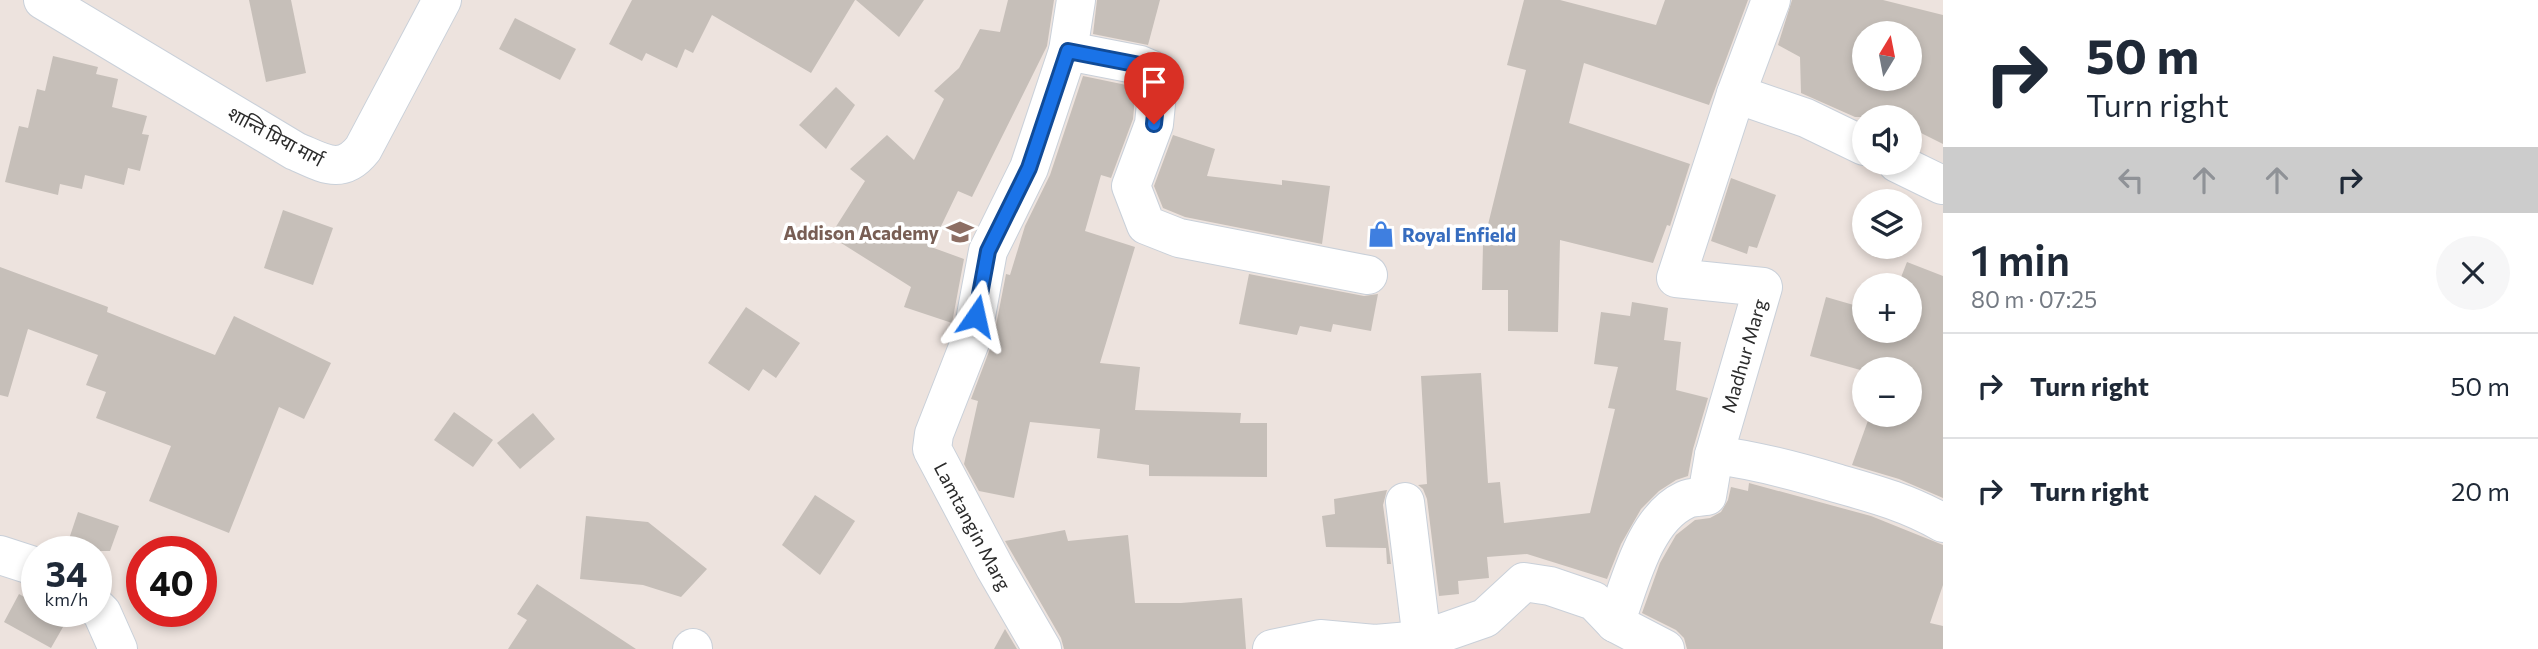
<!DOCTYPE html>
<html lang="en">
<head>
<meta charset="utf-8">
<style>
	:root { --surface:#fff; --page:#f6f6f7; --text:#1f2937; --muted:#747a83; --line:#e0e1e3 }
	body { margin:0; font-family:Commissioner,"Noto Sans Devanagari",sans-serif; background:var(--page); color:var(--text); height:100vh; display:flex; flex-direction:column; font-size:26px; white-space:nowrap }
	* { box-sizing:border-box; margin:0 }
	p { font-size:23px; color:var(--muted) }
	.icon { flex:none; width:38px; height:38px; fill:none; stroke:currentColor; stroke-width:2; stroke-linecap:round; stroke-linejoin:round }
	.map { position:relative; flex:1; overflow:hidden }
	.panel { display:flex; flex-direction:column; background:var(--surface); width:595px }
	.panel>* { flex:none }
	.guide { background:#fff; color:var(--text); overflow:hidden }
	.needle { width:46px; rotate:10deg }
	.controls { position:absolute; left:1852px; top:21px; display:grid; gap:14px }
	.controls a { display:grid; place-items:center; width:70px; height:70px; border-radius:50%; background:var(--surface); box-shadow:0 4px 10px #0003; font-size:35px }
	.speed { position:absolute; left:21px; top:536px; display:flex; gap:14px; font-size:35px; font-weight:700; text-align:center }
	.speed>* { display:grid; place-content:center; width:91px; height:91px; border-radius:50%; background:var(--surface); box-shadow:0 4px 10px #0003; line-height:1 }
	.speed small { font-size:18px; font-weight:400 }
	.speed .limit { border:10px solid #d22; background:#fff; color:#111 }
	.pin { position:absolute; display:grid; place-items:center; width:60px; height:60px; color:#fff; margin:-72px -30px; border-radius:50% 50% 50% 0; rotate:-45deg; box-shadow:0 0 7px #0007 }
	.pin .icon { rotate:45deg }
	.me { position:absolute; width:77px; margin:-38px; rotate:11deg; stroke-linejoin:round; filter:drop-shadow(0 0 5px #0008) }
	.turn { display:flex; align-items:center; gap:24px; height:147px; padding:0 28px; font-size:32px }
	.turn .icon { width:91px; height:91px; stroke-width:2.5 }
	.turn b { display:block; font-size:49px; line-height:60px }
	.lanes { display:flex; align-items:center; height:66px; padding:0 28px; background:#0003; justify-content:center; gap:35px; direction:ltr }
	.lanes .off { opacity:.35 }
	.round { display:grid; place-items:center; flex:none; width:74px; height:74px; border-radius:37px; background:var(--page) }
	.summary { display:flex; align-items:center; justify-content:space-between; height:119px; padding:0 28px }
	h1 { font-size:42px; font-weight:600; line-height:52px }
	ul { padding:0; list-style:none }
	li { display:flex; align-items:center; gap:21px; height:105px; padding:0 28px; border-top:2px solid var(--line) }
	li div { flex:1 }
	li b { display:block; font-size:26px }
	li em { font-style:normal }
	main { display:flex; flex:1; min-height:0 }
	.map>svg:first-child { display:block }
	.building { fill:#c6bfb9; fill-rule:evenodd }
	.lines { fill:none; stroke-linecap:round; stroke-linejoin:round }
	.street-casing { stroke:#c9d0d9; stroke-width:40 }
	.secondary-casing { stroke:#c9d0d9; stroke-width:40 }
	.street { stroke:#fff; stroke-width:38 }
	.secondary { stroke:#fff; stroke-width:38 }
	.route-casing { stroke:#114b97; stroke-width:18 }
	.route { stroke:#1a73e8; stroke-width:12 }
	.labels { text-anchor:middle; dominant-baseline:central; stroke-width:7; stroke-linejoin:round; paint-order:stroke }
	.street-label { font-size:19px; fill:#2b2b2b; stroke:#fff }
	.education-label { font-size:19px; font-weight:bold; fill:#785e54; stroke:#fff; text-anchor:end }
	.shop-label { font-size:19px; font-weight:bold; fill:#366cbe; stroke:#fff; text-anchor:start }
</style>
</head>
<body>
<main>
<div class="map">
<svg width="1943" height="649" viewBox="0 0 1943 649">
	<rect width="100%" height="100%" fill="#ede3de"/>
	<!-- building -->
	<g class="building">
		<path d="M 249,0 L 291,0 L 306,73 L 266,82 Z"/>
		<path d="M 632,0 L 855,0 L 811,73 L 712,15 L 693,53 L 685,49 L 677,68 L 646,53 L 642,61 L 609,44 Z"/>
		<path d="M 856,0 L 924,0 L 899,37 Z"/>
		<path d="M 1008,0 L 1054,0 L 1047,46 L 972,197 L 958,191 L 931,247 L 964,259 L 952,323 L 904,307 L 911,287 L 830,236 L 865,181 L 850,169 L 887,135 L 914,160 L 944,99 L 934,91 L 959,68 L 980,29 L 1000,32 Z"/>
		<path d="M 1097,0 L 1160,0 L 1148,45 L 1093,34 Z"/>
		<path d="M 1524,0 L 1560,0 L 1656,25 L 1665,0 L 1748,0 L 1709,105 L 1584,63 L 1569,123 L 1690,164 L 1670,226 L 1667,225 L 1653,263 L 1560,240 L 1558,332 L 1508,331 L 1508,290 L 1482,290 L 1483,245 L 1526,70 L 1507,65 Z"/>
		<path d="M 1792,0 L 1883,0 L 1943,15 L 1943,144 L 1909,127 L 1909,117 L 1855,117 L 1801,93 L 1800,57 L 1778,45 ZM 1864,33 L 1909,33 L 1909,79 L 1864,79 Z"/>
		<path d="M 515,18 L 576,49 L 560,80 L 499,49 Z"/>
		<path d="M 53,56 L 98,67 L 96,74 L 118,79 L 112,107 L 147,116 L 142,134 L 149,135 L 140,171 L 128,168 L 124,185 L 85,175 L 82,189 L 60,184 L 58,195 L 5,182 L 19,126 L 28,128 L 37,89 L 45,91 Z"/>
		<path d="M 1083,76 L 1136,87 L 1133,119 L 1111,178 L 1101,175 L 1085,231 L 1135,247 L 1100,363 L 1140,367 L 1135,410 L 1241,413 L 1240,423 L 1267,423 L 1267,477 L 1149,476 L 1149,465 L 1097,458 L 1100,429 L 1030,422 L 1014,498 L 979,491 L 964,464 L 978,401 L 971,399 L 993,341 L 1006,274 L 1010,275 L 1025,226 L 1050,175 Z"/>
		<path d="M 836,87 L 855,105 L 826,149 L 799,125 Z"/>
		<path d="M 1173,135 L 1215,149 L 1207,176 L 1282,185 L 1282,180 L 1330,186 L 1322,244 L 1185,217 L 1163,208 L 1154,186 Z"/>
		<path d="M 1731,178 L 1776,195 L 1757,248 L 1749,246 L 1747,254 L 1711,241 Z"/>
		<path d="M 283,210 L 333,228 L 313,285 L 264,268 Z"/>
		<path d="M 1907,262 L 1943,276 L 1943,498 L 1899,479 L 1852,465 L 1870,415 L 1909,415 L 1909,369 L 1864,369 L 1864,371 L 1810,356 L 1826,297 L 1864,308 L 1864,331 L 1909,331 L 1909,285 L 1898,285 Z"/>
		<path d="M 0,267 L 108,307 L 107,312 L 215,355 L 234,316 L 331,363 L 304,419 L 279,407 L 229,533 L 149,501 L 171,446 L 96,418 L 106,392 L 86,385 L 98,355 L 28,329 L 8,397 L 0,395 Z"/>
		<path d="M 1249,274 L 1364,296 L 1378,294 L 1371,331 L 1333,324 L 1331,332 L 1300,326 L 1297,335 L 1239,324 Z"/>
		<path d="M 1632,302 L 1668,308 L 1664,340 L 1681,342 L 1676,390 L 1708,398 L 1693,449 L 1688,476 L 1676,480 L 1659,491 L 1641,509 L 1621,544 L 1607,579 L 1527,554 L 1487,557 L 1489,578 L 1458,581 L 1459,594 L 1439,596 L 1427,499 L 1423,489 L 1418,485 L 1427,484 L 1421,376 L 1481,373 L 1488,483 L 1500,482 L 1504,523 L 1590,513 L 1615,409 L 1608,408 L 1618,367 L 1594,364 L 1601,312 L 1630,316 Z"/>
		<path d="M 746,307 L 800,343 L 776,378 L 763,369 L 749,391 L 708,363 Z"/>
		<path d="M 454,412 L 493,440 L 473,467 L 434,440 Z"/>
		<path d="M 533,413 L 555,439 L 520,469 L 497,443 Z"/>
		<path d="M 1749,483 L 1871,516 L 1943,545 L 1943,585 L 1930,623 L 1943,626 L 1943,649 L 1687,649 L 1684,638 L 1676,630 L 1642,613 L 1660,563 L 1676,535 L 1695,520 L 1710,518 L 1721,512 L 1728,500 L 1731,487 L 1748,491 Z"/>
		<path d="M 1387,490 L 1383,505 L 1391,564 L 1387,564 L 1386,548 L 1326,547 L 1322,516 L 1335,514 L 1334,499 Z"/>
		<path d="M 815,495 L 855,521 L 820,575 L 782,545 Z"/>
		<path d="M 78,512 L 119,526 L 110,551 L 65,551 Z"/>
		<path d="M 586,516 L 648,522 L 707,569 L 681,597 L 643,585 L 580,579 Z"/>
		<path d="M 1065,530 L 1068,541 L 1128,535 L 1135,603 L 1181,603 L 1242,598 L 1246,649 L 1064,649 L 1061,638 L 1005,541 Z"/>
		<path d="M 537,584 L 636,649 L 508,649 L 527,620 L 517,614 Z"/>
		<path d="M 19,594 L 37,604 L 37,611 L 50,611 L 67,620 L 51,648 L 4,622 Z"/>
		<path d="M 1005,629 L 1017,649 L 994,649 Z"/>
	</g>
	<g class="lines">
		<defs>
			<g id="street">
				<path d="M 43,0 L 295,151 C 322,162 341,177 363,149 L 442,0"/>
				<path d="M 1068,51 L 1140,65 L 1159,73 L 1154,124 L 1131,186 L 1146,225 L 1179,238 L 1368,275"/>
				<path d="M 1736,94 L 1806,118 L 1864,146"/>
				<path d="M 1897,163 L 1942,185"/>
				<path d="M 1714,455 C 1756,460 1796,471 1836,483 C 1875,494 1908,503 1943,523"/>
				<path d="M 1405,502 L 1422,640"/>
				<path d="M 692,649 L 693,648"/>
				<path d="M 1272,649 L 1320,639 L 1375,644 L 1422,640 L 1485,618 L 1524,582 L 1550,586 L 1594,601 L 1615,623"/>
				<path id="s1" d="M 1665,649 L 1615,623 C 1630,584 1644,519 1685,500 C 1691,497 1700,497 1707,496 L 1714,455 L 1763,287 L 1676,278 L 1736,94 L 1771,0"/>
			</g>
			<g id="secondary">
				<path d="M 0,555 L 37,567"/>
				<path d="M 96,607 L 102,613 L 118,649"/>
				<path d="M 1042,649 L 995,568 L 932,449 L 934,434 L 972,337 L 988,251 L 1029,168 L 1068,51 L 1076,0"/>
			</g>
		</defs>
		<!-- street casing -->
		<use href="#street" class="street-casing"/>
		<!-- secondary casing -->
		<use href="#secondary" class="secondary-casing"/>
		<!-- street -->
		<use href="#street" class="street"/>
		<!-- secondary -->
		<use href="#secondary" class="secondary"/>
	</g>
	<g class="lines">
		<defs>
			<path id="route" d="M 976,316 L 988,251 L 1029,168 L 1068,51 L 1140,65 L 1159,73 L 1154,124"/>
		</defs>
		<!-- route casing -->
		<use href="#route" class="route-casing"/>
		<!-- route -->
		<use href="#route" class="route"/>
	</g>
	<!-- icons -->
	<defs>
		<symbol id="school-bare" viewBox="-9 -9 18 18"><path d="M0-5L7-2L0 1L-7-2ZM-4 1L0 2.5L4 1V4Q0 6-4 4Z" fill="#8d6e63" stroke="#fff" stroke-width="2.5" paint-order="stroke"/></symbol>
		<symbol id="shop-bare" viewBox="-9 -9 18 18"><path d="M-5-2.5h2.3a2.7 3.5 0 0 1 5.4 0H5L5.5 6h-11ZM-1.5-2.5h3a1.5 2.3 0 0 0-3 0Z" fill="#3f7fe0" stroke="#fff" stroke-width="2.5" paint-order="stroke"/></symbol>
	</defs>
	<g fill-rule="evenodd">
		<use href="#school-bare" x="941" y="213" width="38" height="38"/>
		<use href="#shop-bare" x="1362" y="215" width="38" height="38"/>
	</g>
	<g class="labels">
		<!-- street labels -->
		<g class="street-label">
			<text transform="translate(276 136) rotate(28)">शान्ति प्रिया मार्ग</text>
			<text stroke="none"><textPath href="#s1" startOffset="369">Madhur Marg</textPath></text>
			<text transform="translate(973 526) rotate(62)">Lamtangin Marg</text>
		</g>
		<!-- education labels -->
		<g class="education-label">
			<text x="939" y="232">Addison Academy</text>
		</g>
		<!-- shop labels -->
		<g class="shop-label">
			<text x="1402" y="234">Royal Enfield</text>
		</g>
	</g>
</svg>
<div class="controls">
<a><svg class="needle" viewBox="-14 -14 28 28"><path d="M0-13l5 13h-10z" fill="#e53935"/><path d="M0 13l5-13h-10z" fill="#747a83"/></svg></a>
<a><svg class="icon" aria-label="sound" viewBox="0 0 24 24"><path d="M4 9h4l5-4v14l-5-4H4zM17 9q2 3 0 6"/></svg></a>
<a><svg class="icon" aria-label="layers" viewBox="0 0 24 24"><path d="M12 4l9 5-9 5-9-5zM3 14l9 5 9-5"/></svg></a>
<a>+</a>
<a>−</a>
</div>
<div class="speed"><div>34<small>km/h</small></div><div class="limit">40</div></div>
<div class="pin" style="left:1154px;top:124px;background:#d93025"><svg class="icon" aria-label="arrive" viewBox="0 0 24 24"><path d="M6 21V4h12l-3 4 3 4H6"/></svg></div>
<svg class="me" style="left:976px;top:316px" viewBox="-20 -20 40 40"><path d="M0-17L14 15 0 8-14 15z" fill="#1a73e8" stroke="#fff" stroke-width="4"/></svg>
</div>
<section class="panel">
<div class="guide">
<div class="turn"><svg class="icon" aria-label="right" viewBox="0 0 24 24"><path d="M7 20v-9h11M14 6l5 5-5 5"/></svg><div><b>50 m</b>Turn right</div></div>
<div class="lanes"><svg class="icon off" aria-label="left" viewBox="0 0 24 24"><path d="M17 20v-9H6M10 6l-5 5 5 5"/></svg><svg class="icon off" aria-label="ahead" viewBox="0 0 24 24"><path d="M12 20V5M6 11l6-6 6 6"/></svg><svg class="icon off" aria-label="ahead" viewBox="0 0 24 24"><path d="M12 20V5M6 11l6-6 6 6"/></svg><svg class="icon" aria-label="right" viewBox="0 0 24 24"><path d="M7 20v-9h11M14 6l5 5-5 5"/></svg></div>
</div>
<div class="summary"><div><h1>1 min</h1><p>80 m · 07:25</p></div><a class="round"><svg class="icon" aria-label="close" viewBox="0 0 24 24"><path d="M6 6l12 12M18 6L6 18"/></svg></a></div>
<ul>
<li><svg class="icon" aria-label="right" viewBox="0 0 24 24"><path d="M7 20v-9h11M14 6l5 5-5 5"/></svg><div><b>Turn right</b></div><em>50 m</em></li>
<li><svg class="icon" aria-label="right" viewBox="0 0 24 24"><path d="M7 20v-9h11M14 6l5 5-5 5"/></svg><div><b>Turn right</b></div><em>20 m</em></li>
</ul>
</section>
</main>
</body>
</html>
